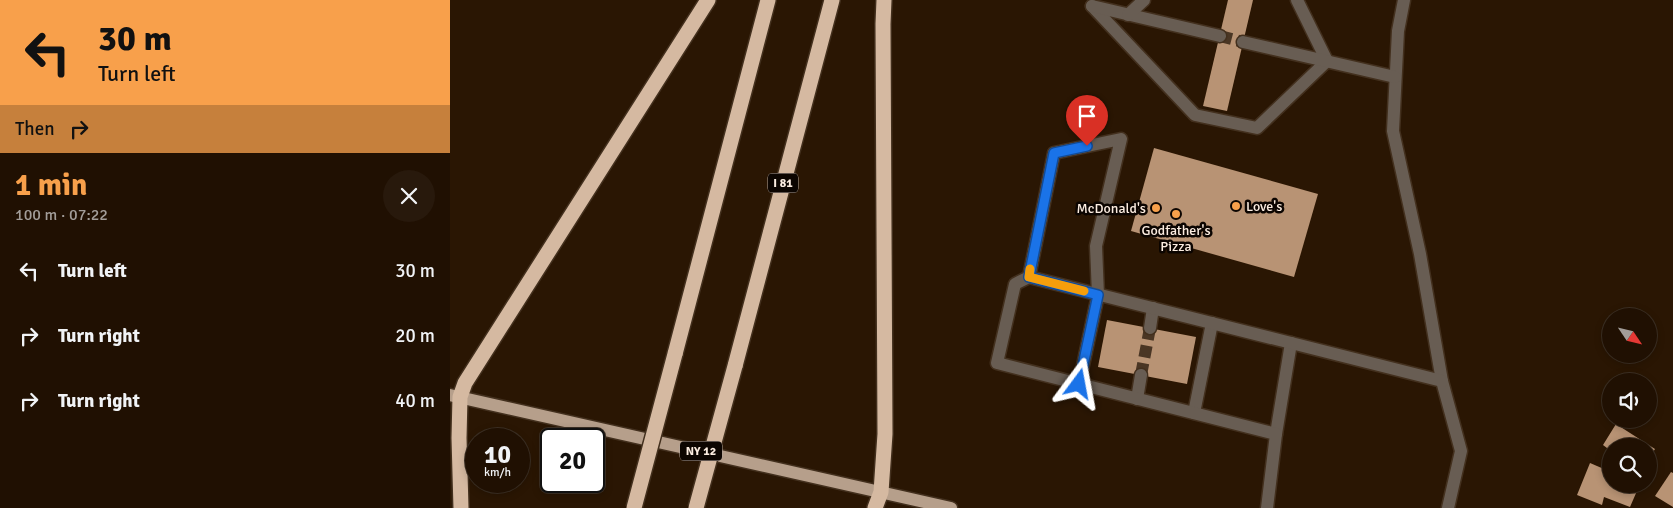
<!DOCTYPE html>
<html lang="en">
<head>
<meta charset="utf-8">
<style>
	:root { --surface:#201002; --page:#28190c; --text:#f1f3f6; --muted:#a29d99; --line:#3d3024; --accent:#f8a04b }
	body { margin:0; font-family:Signika,sans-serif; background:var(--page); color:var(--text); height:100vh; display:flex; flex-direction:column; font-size:19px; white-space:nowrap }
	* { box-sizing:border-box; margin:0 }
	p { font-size:16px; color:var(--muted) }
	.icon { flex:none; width:28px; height:28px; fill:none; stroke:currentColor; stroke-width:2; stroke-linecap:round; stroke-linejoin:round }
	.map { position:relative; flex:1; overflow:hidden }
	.panel { display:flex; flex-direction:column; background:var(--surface); width:450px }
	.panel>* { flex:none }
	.banner { background:#f8a04b; color:#111; overflow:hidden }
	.needle { width:32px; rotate:125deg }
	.controls { position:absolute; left:1152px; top:308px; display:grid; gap:10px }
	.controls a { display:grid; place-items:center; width:55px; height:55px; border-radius:50%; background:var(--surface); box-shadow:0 2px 8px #0003,0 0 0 1px var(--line); font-size:25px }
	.speed { position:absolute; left:15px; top:428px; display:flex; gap:10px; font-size:25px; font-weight:700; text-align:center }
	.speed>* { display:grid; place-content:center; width:65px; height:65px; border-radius:50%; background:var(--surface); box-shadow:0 2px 8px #0003,0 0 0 1px var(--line); line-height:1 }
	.speed small { font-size:12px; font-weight:400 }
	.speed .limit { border:2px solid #111; border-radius:8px; background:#fff; color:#111 }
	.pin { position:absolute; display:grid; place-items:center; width:42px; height:42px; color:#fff; margin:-51px -21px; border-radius:50% 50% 50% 0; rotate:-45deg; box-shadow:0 0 5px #0007 }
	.pin .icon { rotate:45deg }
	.me { position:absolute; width:55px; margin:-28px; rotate:13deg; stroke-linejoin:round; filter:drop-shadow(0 0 4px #0008) }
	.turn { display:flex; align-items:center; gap:18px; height:105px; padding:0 15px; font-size:22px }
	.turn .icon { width:65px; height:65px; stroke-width:2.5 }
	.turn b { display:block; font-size:35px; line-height:42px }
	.then { display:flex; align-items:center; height:48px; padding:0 15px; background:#0003; gap:10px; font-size:19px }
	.round { display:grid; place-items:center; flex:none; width:52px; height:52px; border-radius:26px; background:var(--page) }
	.head { display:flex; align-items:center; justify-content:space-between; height:85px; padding:0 15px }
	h1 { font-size:30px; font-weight:800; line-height:38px; color:var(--accent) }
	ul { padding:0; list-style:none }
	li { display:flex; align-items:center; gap:15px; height:65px; padding:0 15px }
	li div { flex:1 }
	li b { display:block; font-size:19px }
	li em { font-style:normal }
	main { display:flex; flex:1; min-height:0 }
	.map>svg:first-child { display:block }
	.building { fill:#b89374 }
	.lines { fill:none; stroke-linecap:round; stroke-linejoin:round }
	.minor-tunnel { stroke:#4a3624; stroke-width:12; stroke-dasharray:12 6; stroke-linecap:butt }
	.minor-casing { stroke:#43301e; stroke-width:15 }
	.major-casing { stroke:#43301e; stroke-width:15 }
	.highway-casing { stroke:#43301e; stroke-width:18 }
	.minor { stroke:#685d53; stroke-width:12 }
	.major { stroke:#b69f8b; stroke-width:12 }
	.highway { stroke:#d5b9a1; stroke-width:15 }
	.highway-bridge-casing { stroke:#43301e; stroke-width:18; stroke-linecap:butt }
	.highway-bridge { stroke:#d5b9a1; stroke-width:15 }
	.route-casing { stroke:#114b97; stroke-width:12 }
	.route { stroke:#1a73e8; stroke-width:9 }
	.slow { stroke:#f59e0b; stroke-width:9 }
	.poi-dot { fill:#f8a04b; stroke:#0c0501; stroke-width:2 }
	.labels { text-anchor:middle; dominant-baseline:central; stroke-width:5; stroke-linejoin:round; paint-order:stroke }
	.shield { fill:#0c0501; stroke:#b4a79e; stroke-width:1 }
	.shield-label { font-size:12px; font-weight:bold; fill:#fcede1 }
	.poi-label { font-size:14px; fill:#fcede1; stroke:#0c0501; text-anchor:start }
</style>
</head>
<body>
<main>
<section class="panel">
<div class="banner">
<div class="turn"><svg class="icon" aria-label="left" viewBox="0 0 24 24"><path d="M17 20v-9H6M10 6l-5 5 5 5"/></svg><div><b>30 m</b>Turn left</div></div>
<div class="then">Then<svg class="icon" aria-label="right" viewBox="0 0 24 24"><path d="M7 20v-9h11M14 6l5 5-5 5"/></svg></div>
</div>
<div class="head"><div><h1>1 min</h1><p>100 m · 07:22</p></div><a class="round"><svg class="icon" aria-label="close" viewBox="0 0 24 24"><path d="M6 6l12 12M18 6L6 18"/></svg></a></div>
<ul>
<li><svg class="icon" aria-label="left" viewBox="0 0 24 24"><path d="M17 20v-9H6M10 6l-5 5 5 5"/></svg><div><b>Turn left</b></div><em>30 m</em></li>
<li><svg class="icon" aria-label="right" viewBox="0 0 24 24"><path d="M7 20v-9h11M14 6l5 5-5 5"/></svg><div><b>Turn right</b></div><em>20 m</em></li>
<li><svg class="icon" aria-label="right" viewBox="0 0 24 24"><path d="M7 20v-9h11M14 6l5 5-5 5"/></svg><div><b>Turn right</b></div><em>40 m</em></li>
</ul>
</section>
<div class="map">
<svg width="1223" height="508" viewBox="0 0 1223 508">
	<rect width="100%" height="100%" fill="#2a1603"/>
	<!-- building -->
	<g class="building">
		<path d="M 778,0 L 803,0 L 777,111 L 753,106 Z"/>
		<path d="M 704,148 L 868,194 L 844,277 L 681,231 Z"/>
		<path d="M 657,320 L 746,337 L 737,384 L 648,367 Z"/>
		<path d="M 1166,424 L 1205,449 L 1199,459 L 1199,446 L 1161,446 L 1161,451 L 1153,445 Z"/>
		<path d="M 1140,463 L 1161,472 L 1161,484 L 1190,484 L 1180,507 L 1154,497 L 1152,505 L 1127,495 Z"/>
		<path d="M 1221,472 L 1223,473 L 1223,507 L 1205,496 Z"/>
	</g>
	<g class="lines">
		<!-- minor-tunnel -->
		<g class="minor-tunnel">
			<path d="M 770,36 L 793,42"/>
			<path d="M 691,375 L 700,328"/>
		</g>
		<defs>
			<g id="minor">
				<path d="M 954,0 L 948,31 L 943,131 L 970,254 L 992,381 L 1011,451 L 998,508"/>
				<path d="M 642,6 L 745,115 L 807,128 L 877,61 L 847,0"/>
				<path d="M 642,6 L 770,36"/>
				<path d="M 678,15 L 694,0"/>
				<path d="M 793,42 L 945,77"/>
				<path d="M 579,277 L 604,153 L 671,139 L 646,246 L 648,295 L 629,384"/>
				<path d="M 700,328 L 703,308"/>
				<path d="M 687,399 L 691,375"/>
				<path d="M 744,413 L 762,323"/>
				<path d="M 826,434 L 841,343"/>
				<path d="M 817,508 L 826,434 L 547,363 L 565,284 L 579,277 L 992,381"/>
			</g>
			<path id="major" d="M 0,395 L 501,508"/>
			<g id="highway">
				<path d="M 225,354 L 318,0"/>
				<path d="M 285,366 L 382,0"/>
				<path d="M 11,508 L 9,438 L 10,397 L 15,383 L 258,0"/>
				<path d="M 425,508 L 431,492 L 435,434 L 433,24 L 434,0"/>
			</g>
		</defs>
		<!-- minor casing -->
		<use href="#minor" class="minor-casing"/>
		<!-- major casing -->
		<use href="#major" class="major-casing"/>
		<!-- highway casing -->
		<use href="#highway" class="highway-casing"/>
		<!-- minor -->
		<use href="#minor" class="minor"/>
		<!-- major -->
		<use href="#major" class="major"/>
		<!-- highway -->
		<use href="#highway" class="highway"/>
		<defs>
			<g id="highway-bridge">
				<path d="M 184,508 L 225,354"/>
				<path d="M 246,508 L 285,366"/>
			</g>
		</defs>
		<!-- highway-bridge casing -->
		<use href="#highway-bridge" class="highway-bridge-casing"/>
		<!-- highway-bridge -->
		<use href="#highway-bridge" class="highway-bridge"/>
	</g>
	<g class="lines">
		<defs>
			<path id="route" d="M 629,384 L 648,295 L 579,277 L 604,153 L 637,146"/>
		</defs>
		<!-- route casing -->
		<use href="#route" class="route-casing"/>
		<!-- route -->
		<use href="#route" class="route"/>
		<!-- slow -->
		<path class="slow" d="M 580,269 L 579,277 L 634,291"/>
	</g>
	<!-- markers -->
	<g class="poi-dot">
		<circle cx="786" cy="206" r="5"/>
		<circle cx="706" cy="208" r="5"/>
		<circle cx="726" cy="214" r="5"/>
	</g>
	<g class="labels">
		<!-- shield labels -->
		<g class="shield">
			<rect x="318" y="173.5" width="30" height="19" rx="4"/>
			<rect x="230" y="441.5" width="42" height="19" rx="4"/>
		</g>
		<g class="shield-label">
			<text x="333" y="183">I 81</text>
			<text x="251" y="451">NY 12</text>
		</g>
		<!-- poi labels -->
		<g class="poi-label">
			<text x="796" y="206">Love's</text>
			<text x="696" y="208" text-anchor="end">McDonald's</text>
			<text x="726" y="230" text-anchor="middle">Godfather's<tspan x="726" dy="16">Pizza</tspan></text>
		</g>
	</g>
</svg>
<div class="controls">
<a><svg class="needle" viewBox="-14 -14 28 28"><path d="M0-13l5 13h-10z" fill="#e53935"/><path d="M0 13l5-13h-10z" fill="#a29d99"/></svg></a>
<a><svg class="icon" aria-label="sound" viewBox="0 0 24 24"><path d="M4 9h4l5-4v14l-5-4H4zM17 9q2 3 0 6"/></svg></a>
<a><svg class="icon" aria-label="search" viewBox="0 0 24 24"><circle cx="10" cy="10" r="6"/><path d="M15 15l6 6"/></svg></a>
</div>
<div class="speed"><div>10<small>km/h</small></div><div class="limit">20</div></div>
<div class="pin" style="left:637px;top:146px;background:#d93025"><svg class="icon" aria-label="arrive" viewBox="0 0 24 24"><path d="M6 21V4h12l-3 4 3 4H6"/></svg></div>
<svg class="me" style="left:629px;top:384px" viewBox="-20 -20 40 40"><path d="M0-17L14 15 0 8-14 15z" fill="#1a73e8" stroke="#fff" stroke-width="4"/></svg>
</div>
</main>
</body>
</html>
